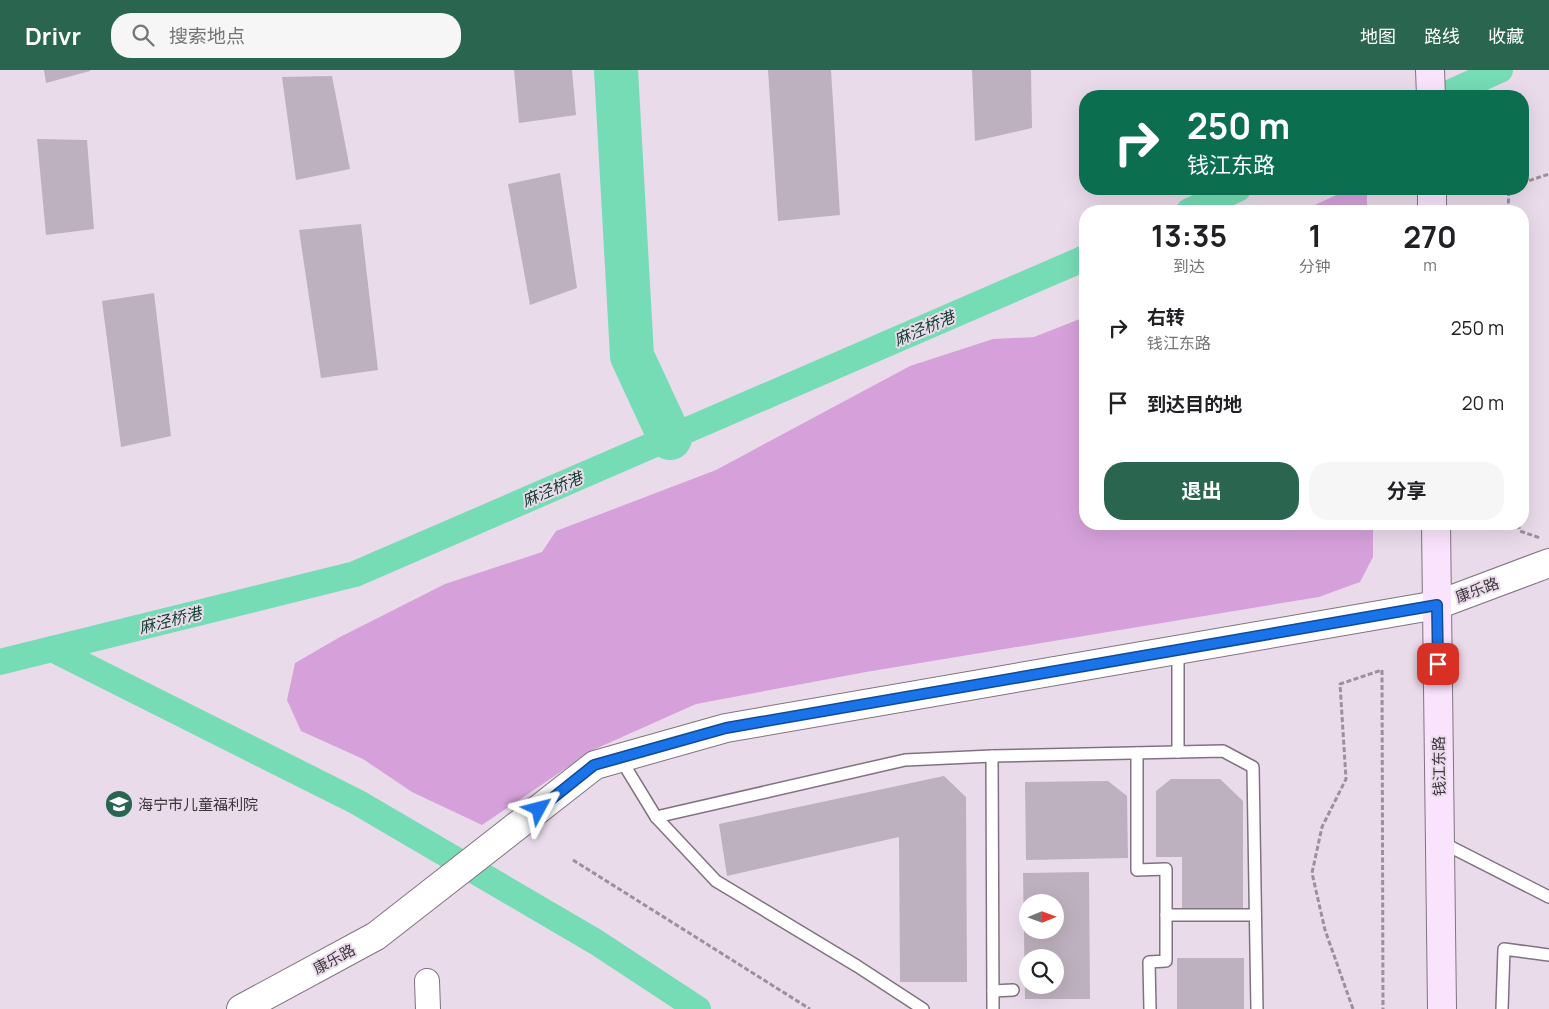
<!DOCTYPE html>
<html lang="zh">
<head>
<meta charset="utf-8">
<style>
	:root { --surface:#fff; --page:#f6f6f6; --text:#202124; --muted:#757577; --accent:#2a6550 }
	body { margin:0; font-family:Manrope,"Noto Sans SC",sans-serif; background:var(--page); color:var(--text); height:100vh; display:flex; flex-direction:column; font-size:19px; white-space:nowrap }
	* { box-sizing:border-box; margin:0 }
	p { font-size:16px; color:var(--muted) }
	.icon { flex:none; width:28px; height:28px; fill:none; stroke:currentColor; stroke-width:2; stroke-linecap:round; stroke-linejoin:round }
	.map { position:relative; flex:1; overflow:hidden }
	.sheet { position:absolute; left:1079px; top:135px; width:450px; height:325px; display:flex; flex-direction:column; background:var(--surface); border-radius:20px; box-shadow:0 5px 20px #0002 }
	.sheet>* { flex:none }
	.banner { position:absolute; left:1079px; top:20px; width:450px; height:105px; border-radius:20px; box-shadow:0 5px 20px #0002; background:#0b6e4f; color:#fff; overflow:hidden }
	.needle { width:32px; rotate:89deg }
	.buttons { position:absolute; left:1019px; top:824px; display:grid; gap:10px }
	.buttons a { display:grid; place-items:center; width:45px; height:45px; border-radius:50%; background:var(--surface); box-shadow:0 5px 20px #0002; font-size:25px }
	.pin { position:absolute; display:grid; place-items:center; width:42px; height:42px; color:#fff; margin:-21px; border-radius:10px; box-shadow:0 2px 8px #0006 }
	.me { position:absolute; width:55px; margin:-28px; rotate:52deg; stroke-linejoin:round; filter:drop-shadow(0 0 4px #0008) }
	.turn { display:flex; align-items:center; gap:18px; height:105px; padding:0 25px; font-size:22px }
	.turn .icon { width:65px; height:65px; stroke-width:2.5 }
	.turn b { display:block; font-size:35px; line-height:42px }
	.eta { display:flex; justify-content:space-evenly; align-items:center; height:85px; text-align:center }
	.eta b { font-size:30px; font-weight:700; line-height:35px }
	.action { display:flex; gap:10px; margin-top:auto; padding:10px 25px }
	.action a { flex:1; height:58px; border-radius:20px; background:var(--accent); color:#fff; font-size:20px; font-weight:700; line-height:58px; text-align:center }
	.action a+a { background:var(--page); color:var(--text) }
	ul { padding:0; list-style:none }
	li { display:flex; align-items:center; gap:15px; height:75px; padding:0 25px }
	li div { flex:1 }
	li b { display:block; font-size:19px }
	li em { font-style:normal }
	header { display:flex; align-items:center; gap:30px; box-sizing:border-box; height:70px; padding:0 25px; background:var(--accent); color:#fff }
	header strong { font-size:24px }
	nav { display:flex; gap:28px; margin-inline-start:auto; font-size:18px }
	.search { width:350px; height:45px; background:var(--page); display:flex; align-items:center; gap:12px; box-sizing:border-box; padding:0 18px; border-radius:20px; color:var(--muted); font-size:19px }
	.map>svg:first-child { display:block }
	.green { fill:#d6a1db }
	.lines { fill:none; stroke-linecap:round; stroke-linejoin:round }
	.canal { stroke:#76dcb5; stroke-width:26 }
	.river { stroke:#76dcb5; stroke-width:44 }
	.building { fill:#beb1bf; fill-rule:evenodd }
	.service-casing { stroke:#807381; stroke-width:14 }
	.minor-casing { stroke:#807381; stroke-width:26 }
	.tertiary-casing { stroke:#807381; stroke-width:30 }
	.secondary-casing { stroke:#807381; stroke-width:30 }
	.path { stroke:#9b909b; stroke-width:3; stroke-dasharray:5 2.5; stroke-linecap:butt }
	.service { stroke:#fff; stroke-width:11 }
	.minor { stroke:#fff; stroke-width:24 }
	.tertiary { stroke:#fff; stroke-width:28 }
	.secondary { stroke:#fae4fd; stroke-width:28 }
	.route-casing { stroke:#114b97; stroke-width:12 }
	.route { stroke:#1a73e8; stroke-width:9 }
	.labels { text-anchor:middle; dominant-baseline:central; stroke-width:4; stroke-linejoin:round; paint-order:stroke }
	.street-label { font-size:15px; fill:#3b353b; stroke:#eadbeb }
	.poi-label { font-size:15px; fill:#3b353b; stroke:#eadbeb; text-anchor:start }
	.water-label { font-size:16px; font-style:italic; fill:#134031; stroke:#eadbeb }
</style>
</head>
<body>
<header>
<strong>Drivr</strong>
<div class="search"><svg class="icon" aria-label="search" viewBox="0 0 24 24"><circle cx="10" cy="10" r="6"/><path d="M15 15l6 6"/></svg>搜索地点</div>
<nav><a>地图</a><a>路线</a><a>收藏</a></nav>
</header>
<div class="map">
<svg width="1549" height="939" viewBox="0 0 1549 939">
	<rect width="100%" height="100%" fill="#eadbeb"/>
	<!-- green -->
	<g class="green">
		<path d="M 1349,119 L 1367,119 L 1367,141 L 1302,141 Z"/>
		<path d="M 1085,247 L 1085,454 L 1373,454 L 1373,487 L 1360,512 L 1319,527 L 866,602 L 696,634 L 593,680 L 482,755 L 412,722 L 363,689 L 301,661 L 287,630 L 295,593 L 340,567 L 445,514 L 542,482 L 556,461 L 716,400 L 910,296 L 993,269 L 1034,267 Z"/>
	</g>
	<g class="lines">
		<!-- canal -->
		<g class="canal">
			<path d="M 1442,26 L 1500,0"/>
			<path d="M 1189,141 L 1238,119"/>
			<path d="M 52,579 L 357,732 L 596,872 L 698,939"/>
			<path d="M 0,592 L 355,504 L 1085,188"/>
		</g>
		<!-- river -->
		<path class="river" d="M 616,0 L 632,286 L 670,368"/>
	</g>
	<!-- building -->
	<g class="building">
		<path d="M 44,0 L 90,0 L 90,1 L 46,13 Z"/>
		<path d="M 514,0 L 572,0 L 576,45 L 519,53 Z"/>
		<path d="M 768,0 L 831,0 L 840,145 L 778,151 Z"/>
		<path d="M 972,0 L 1031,0 L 1032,58 L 975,71 Z"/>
		<path d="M 332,6 L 350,99 L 296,110 L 282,7 Z"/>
		<path d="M 37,69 L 87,70 L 94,159 L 46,165 Z"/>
		<path d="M 560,103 L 577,218 L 530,235 L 508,114 Z"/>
		<path d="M 361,154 L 378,300 L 321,308 L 299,160 Z"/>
		<path d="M 154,223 L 171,366 L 121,377 L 102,231 Z"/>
		<path d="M 944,706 L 966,727 L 967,912 L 900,912 L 899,767 L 727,806 L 719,754 Z"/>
		<path d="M 1171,709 L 1220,709 L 1243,731 L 1243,838 L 1182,838 L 1182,787 L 1156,787 L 1156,721 Z"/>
		<path d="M 1108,711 L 1127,726 L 1128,788 L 1026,790 L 1025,712 Z"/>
		<path d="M 1089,802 L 1090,929 L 1025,929 L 1023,803 ZM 1028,832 L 1055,832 L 1055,860 L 1028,860 ZM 1028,888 L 1055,888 L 1055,915 L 1028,915 Z"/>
		<rect x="1177" y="888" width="67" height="51"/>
	</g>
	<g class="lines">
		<defs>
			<g id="service">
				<path d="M 1178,580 L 1178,682"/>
				<path d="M 1137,683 L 1137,800 L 1166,799 L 1166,845 L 1255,845"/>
				<path d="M 992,686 L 993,939"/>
				<path d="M 620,688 L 656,747 L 716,811 L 857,896 L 923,939"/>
				<path d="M 656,747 L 905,690 L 992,686 L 1223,681 L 1253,697 L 1257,939"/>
				<path d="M 1441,772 L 1549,827"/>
				<path d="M 993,921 L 1013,920"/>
				<path d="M 1150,939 L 1149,892 L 1166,891 L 1166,845"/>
				<path d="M 1502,939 L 1504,879 L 1549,885"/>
			</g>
			<path id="minor" d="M 427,911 L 428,939"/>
			<path id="tertiary" d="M 241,939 L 376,866 L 595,695 L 726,658 L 1437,535 L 1549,493"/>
			<g id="secondary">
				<path d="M 1430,0 L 1431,26"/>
				<path d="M 1432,119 L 1432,141"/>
				<path d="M 1436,454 L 1442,939"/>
			</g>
		</defs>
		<!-- service casing -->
		<use href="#service" class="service-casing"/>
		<!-- minor casing -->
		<use href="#minor" class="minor-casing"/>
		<!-- tertiary casing -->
		<use href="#tertiary" class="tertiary-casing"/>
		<!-- secondary casing -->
		<use href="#secondary" class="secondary-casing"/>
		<!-- path -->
		<g class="path">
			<path d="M 1522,113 L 1549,104"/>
			<path d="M 1508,141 L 1509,119"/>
			<path d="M 1518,454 L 1520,461 L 1540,468"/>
			<path d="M 573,790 L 810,939"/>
			<path d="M 1353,939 L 1325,860 L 1312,803 L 1322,757 L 1346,709 L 1340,614 L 1382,600 L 1383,939"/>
		</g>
		<!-- service -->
		<use href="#service" class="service"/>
		<!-- minor -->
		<use href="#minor" class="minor"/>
		<!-- tertiary -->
		<use href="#tertiary" class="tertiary"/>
		<!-- secondary -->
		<use href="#secondary" class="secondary"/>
	</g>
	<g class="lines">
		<defs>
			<path id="route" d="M 539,739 L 594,695 L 726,658 L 1437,535 L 1438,594"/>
		</defs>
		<!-- route casing -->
		<use href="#route" class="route-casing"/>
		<!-- route -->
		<use href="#route" class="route"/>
	</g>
	<!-- icons -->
	<defs>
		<symbol id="school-disc" viewBox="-11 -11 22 22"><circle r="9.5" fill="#2a6550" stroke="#eadbeb"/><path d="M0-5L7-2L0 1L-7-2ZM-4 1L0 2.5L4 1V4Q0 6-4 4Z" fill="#fff"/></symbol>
	</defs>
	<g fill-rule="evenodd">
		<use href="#school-disc" x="103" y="718" width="32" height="32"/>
	</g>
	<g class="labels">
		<!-- street labels -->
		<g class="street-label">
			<text transform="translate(1477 520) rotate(-20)">康乐路</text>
			<text transform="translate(1439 696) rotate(-91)">钱江东路</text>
			<text transform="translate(334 889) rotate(-28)">康乐路</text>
		</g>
		<!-- poi labels -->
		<g class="poi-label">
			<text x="138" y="734">海宁市儿童福利院</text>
		</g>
		<!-- water labels -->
		<g class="water-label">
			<text transform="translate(924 258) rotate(-23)">麻泾桥港</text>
			<text transform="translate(552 419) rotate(-23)">麻泾桥港</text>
			<text transform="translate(170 550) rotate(-14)">麻泾桥港</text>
		</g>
	</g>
</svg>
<div class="buttons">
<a><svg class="needle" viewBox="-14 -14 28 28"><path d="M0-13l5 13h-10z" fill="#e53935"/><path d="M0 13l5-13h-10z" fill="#757577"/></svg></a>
<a><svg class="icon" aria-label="search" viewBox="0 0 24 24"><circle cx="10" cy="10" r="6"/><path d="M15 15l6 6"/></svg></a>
</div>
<div class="pin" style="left:1438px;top:594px;background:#d93025"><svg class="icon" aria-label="arrive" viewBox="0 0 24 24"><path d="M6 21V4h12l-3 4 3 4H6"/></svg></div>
<svg class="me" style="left:539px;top:739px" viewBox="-20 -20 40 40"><path d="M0-17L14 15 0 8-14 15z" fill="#1a73e8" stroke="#fff" stroke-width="4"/></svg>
<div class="banner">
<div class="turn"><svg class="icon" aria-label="right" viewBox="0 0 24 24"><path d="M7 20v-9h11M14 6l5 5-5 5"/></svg><div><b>250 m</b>钱江东路</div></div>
</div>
<section class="sheet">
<div class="eta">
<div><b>13:35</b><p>到达</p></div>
<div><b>1</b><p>分钟</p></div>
<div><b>270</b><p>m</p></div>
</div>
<ul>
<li><svg class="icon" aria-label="right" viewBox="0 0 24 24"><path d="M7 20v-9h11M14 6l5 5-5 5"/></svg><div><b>右转</b><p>钱江东路</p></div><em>250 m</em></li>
<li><svg class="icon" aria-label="arrive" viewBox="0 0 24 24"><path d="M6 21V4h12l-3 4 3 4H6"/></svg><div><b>到达目的地</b></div><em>20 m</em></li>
</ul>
<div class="action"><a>退出</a><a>分享</a></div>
</section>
</div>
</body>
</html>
